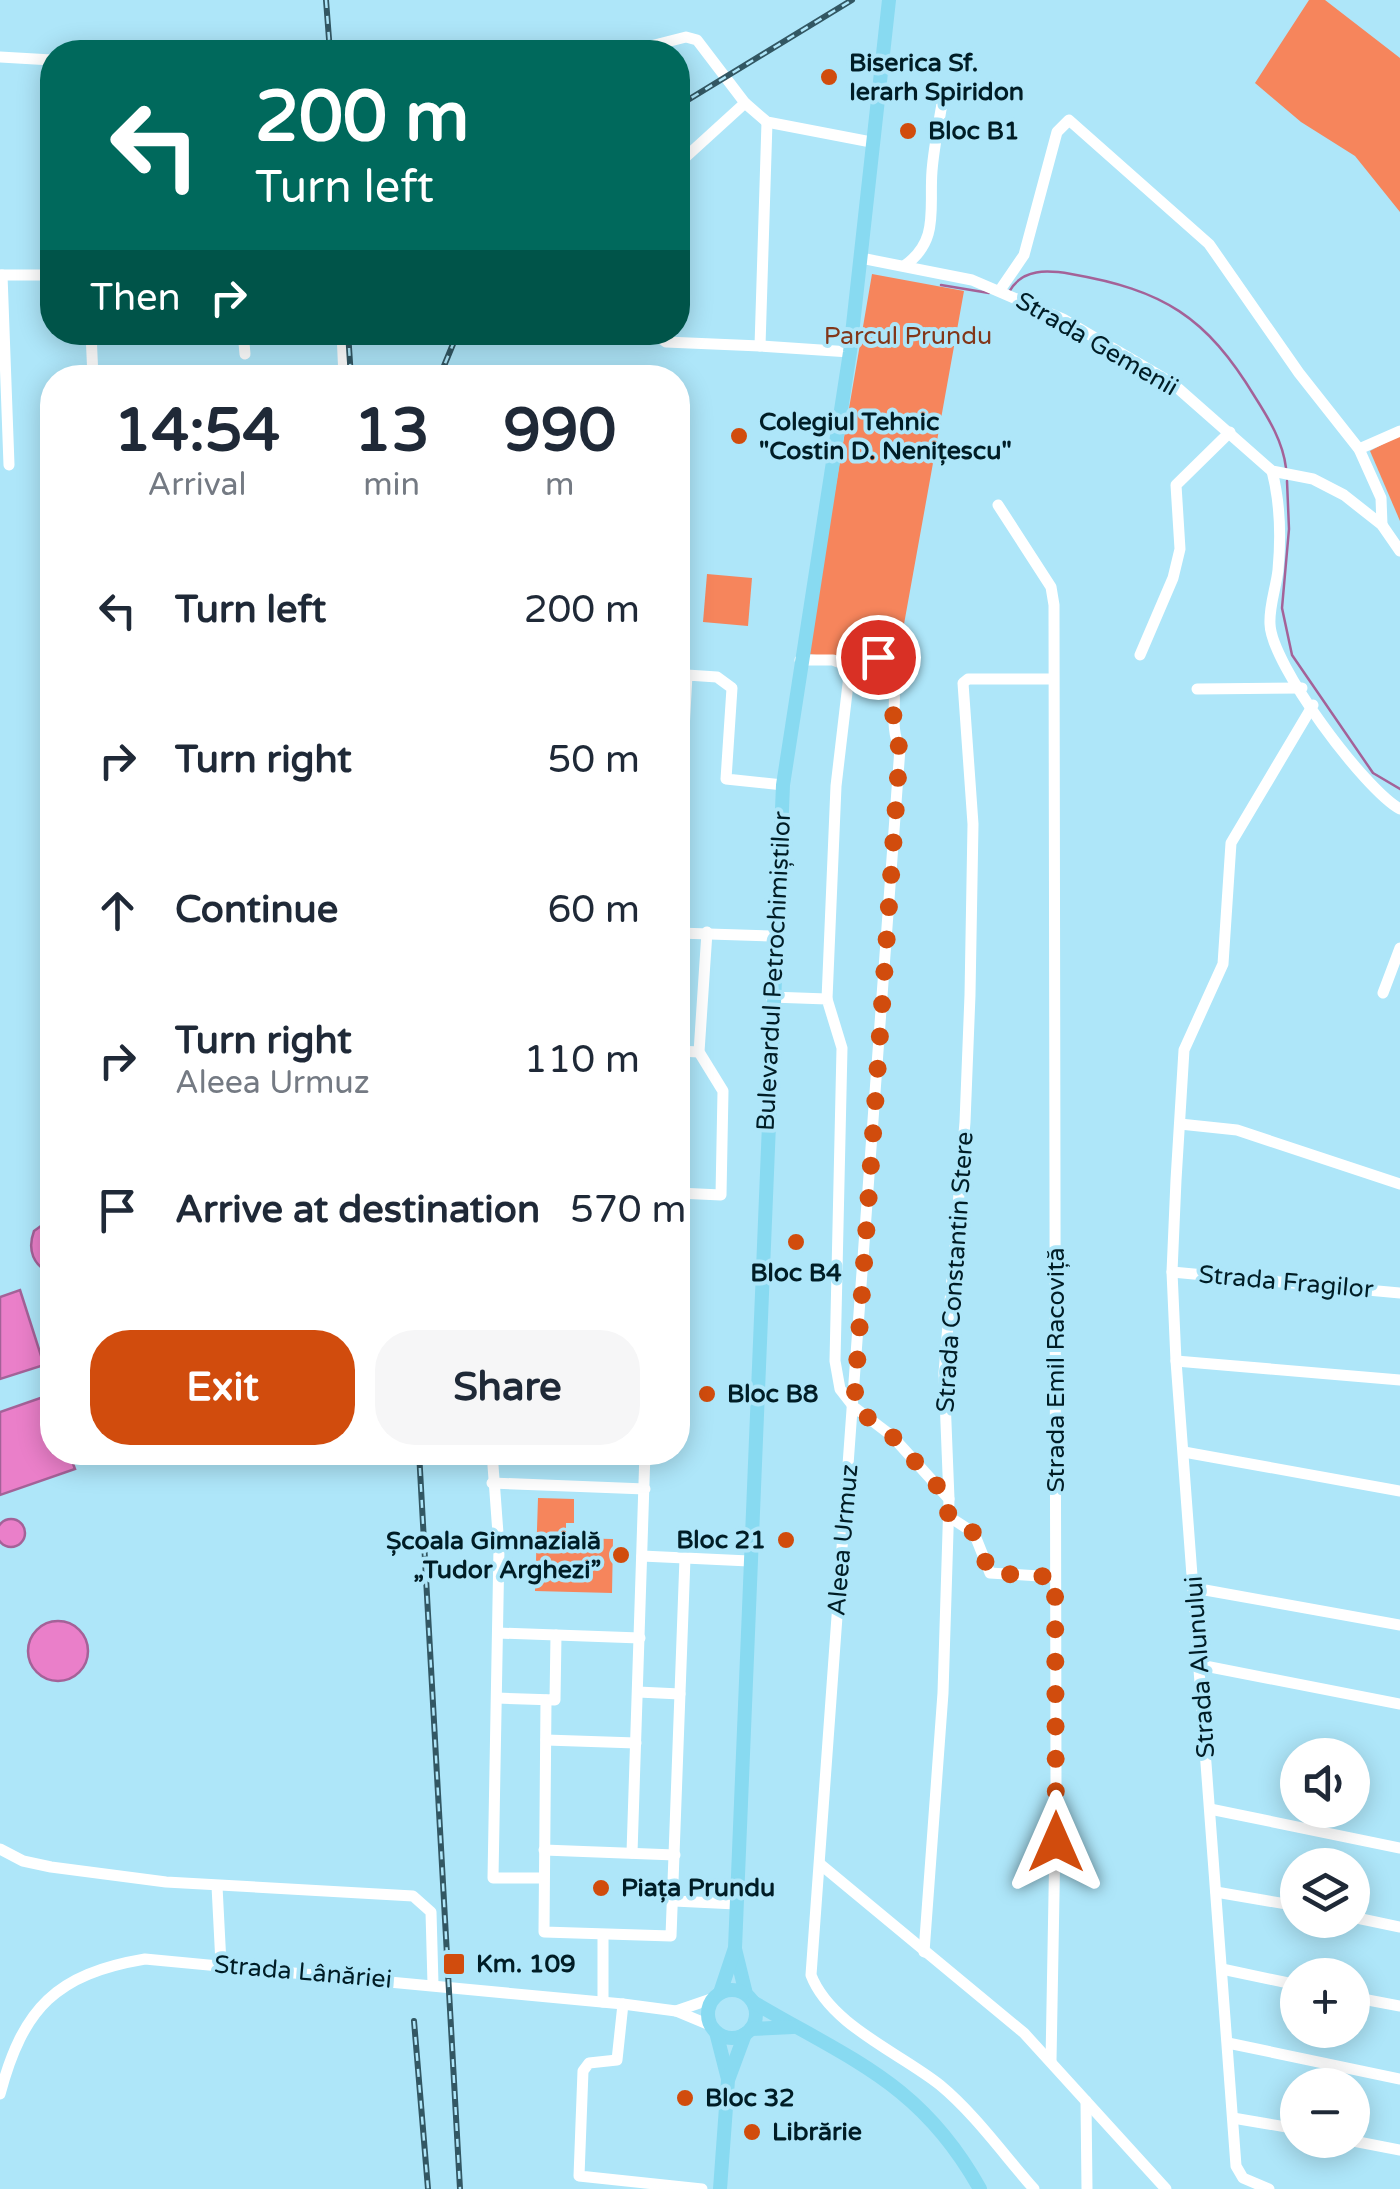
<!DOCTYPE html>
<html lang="en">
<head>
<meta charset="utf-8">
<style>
	:root { --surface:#fff; --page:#f6f6f7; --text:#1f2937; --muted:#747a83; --accent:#d14c0d }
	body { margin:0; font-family:"Varela Round",sans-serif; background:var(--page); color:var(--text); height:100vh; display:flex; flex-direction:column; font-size:38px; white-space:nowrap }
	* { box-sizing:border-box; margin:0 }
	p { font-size:32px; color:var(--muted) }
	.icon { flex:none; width:55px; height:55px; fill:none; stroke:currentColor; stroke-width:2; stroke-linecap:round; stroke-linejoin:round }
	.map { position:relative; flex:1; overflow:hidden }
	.details { position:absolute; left:40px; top:365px; width:650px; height:1100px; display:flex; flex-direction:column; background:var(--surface); border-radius:40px; box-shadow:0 5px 25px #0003 }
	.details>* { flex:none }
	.guide { position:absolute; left:40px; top:40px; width:650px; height:305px; border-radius:40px; box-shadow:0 5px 25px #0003; background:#00695c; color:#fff; overflow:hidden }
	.fabs { position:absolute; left:1280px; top:1738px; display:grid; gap:20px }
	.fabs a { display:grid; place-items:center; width:90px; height:90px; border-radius:50%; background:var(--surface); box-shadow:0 5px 25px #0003; font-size:50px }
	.pin { position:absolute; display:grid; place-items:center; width:85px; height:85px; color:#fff; margin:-42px; border:5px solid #fff; border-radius:50%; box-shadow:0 2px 10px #0007 }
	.me { position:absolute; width:110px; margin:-55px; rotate:0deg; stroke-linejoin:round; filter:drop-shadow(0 0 8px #0008) }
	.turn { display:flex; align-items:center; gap:35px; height:210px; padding:0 50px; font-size:45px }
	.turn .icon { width:130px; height:130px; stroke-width:2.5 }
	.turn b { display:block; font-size:70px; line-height:85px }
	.then { display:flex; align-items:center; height:95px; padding:0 50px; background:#0003; gap:20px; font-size:38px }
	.eta { display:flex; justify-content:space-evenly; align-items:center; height:170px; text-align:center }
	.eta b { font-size:60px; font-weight:700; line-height:70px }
	.action { display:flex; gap:20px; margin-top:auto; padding:20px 50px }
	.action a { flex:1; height:115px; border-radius:40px; background:var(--accent); color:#fff; font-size:40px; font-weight:700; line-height:115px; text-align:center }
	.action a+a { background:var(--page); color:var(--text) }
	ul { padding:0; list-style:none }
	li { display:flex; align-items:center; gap:30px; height:150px; padding:0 50px }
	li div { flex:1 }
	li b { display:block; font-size:38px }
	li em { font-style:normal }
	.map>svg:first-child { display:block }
	.green { fill:#f6855c }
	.water { fill:#ea7fc9; stroke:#a46298; stroke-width:2.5 }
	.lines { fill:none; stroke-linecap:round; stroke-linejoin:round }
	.stream { stroke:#a46298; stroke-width:2.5 }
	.minor { stroke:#fff; stroke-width:11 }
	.major { stroke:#88daf1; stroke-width:14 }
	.rail-casing { stroke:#325763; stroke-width:6 }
	.rail { stroke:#aee6f9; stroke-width:2.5; stroke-dasharray:8; stroke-linecap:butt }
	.route { stroke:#d14c0d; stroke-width:18; stroke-dasharray:0 32.4 }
	.poi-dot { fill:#d14c0d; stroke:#aee6f9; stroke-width:4 }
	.labels { text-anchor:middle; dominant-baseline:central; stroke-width:8; stroke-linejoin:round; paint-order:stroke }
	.poi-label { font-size:25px; font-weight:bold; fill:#001d26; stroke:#aee6f9; text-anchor:start }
	.park-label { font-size:25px; fill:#823619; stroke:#aee6f9 }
	.street-label { font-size:25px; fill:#001d26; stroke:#aee6f9 }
</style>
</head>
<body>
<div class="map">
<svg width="1400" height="2189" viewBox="0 0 1400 2189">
	<rect width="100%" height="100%" fill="#aee6f9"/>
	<!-- green -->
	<g class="green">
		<path d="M 1309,0 L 1325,0 L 1400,58 L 1400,212 L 1355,156 L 1301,122 L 1255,83 Z"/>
		<path d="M 872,274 L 964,291 L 897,663 L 873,647 L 855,659 L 807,654 Z"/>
		<path d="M 1400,435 L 1400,521 L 1370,451 Z"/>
		<path d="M 707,574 L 752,578 L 748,626 L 703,622 Z"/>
		<path d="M 538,1498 L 574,1499 L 574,1523 L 566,1523 L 566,1538 L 613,1539 L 612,1593 L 535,1591 Z"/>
	</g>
	<!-- water -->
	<g class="water">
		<path d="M 52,1218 L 52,1274 C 33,1266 27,1250 34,1231 Z"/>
		<path d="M 20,1290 L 44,1365 L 0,1379 L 0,1297 Z"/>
		<path d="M 49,1395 L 52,1452 L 69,1453 L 75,1469 L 0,1495 L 0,1412 Z"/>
		<circle cx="11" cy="1533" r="14"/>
		<circle cx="58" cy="1651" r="30"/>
	</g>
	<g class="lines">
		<!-- stream -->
		<g class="stream">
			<path d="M 941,285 L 989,293"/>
			<path d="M 1009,292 C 1022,268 1048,270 1071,274 C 1163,290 1206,316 1255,397 C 1269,419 1283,442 1286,468"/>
			<path d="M 1287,481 L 1289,529 L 1282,608 L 1292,655 L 1373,773 L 1400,789"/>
		</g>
		<!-- minor -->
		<g class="minor">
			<path d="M 627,52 L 686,37 L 697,40 L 745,103 L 767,122 L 871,142"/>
			<path d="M 0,57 L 52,60"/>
			<path d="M 767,122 L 760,346 L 850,352"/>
			<path d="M 678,164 L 745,103"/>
			<path d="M 861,258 L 972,280 L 1063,319 L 1172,383 L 1272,471 L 1313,479 L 1344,495 L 1382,525 L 1400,551"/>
			<path d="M 904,266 C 940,241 929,209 932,171 C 934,145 940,118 944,91"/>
			<path d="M 0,275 L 52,275"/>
			<path d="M 2,275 L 9,465"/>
			<path d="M 1000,290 L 1024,255 L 1057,132 L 1069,120 L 1209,244 L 1299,373 L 1359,449 L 1381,498 L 1382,525"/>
			<path d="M 91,332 L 93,378"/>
			<path d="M 243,332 L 245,354"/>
			<path d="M 342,332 L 344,378"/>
			<path d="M 652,332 L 666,342 L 760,346"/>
			<path d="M 1359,449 L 1400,431"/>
			<path d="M 1272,471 C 1280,502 1281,538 1278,570 C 1276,588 1269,606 1270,624 C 1271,664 1364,789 1400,809"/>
			<path d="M 998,505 L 1051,587 L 1054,605 L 1056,1784 L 1051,2061"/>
			<path d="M 1140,655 L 1173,578 L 1180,549 L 1176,485 L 1230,432"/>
			<path d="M 800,660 L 833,660 L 862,671 L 871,656 C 912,663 883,719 900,748 L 811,1975 C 830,2025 900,2053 940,2085 C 975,2114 1004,2155 1034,2189"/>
			<path d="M 1197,689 L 1302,688"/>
			<path d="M 678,841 L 687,675 L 717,677 L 732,688 L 726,779 L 783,785"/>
			<path d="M 678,899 L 679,933"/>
			<path d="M 678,933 L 773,936"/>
			<path d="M 1383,993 L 1400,948"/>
			<path d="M 771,997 L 827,999 L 842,1048 L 835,1361 L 840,1389 L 854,1407 L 892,1436 L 949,1499"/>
			<path d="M 827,999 L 836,786 L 850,667"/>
			<path d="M 678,1051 L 699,1052"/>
			<path d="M 1180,1124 L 1237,1130 L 1400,1184"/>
			<path d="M 678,1193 L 721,1195 L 723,1091 L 699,1052 L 707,932"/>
			<path d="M 1172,1272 L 1400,1293"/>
			<path d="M 1176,1361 L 1400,1380"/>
			<path d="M 492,1452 L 499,1547 L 493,1878 L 543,1878"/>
			<path d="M 1184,1452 L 1400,1491"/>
			<path d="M 492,1483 L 645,1489"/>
			<path d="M 948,1516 L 974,1533 L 990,1573 L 1055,1577"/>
			<path d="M 642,1556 L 749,1561"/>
			<path d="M 1194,1588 L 1400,1625"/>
			<path d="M 498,1633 L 640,1638"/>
			<path d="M 1200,1665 L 1400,1704"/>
			<path d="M 638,1692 L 680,1694"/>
			<path d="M 497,1698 L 555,1700 L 556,1635"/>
			<path d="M 546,1700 L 544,1932 L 671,1936 L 685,1558"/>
			<path d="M 546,1740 L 636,1743"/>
			<path d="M 1210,1809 L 1400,1848"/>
			<path d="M 0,1849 L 23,1861 L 51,1867 L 166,1882 L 413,1896 L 431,1912 L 433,1984"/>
			<path d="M 544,1850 L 675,1855"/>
			<path d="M 632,1853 L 645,1452"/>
			<path d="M 820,1864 L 1024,2033 L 1166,2189"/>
			<path d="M 217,1886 L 221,1964"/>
			<path d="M 1216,1892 L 1298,1906"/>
			<path d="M 674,1901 L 736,1904"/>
			<path d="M 1352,1917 L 1400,1927"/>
			<path d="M 924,1952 L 943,1693 L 949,1499 L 944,1373 L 965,1122 L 970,995 L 973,824 L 963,683 L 968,679 L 1051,679"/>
			<path d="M 1222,1969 L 1298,1985"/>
			<path d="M 1352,1997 L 1400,2006"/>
			<path d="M 603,2002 L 603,1936"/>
			<path d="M 623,2004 L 617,2060 L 589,2063 L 583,2071 L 579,2176 L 702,2189"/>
			<path d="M 676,2011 L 714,1998"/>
			<path d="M 1228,2043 L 1400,2079"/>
			<path d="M 0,2094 C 23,2008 56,1974 145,1959 L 623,2004 L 676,2011 L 712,2026"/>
			<path d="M 1086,2101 L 1087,2189"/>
			<path d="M 1233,2118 L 1298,2129"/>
			<path d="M 1348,2140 L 1400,2150"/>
			<path d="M 1269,2189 L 1243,2178 L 1236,2166 L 1176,1361 L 1172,1272 L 1176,1180 L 1184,1050 L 1223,964 L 1231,843 L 1313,705"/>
		</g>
		<!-- major -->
		<g class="major">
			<path d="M 735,1949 L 746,1994"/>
			<circle cx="732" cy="2014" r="24"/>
			<path d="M 720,1993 L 735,1948 L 783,785 L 850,352 L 889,0"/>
			<path d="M 753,2002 C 851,2060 921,2083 980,2189"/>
			<path d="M 751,2029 L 793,2027"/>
			<path d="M 716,2032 L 728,2079"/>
			<path d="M 720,2189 L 728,2080 L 745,2034"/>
		</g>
		<defs>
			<g id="rail">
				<path d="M 326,0 L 330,52"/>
				<path d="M 678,106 L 852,0"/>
				<path d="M 348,332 L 351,378"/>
				<path d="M 439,378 L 458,332"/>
				<path d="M 419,1452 L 460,2189"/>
				<path d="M 414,2021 L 428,2189"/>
			</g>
		</defs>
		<!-- rail casing -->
		<use href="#rail" class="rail-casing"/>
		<!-- rail -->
		<use href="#rail" class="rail"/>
	</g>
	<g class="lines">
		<!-- route -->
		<path class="route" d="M 878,657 L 896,679 L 892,734 L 900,748 L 854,1407 L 892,1436 L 949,1499 L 948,1516 L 974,1533 L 990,1573 L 1055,1577 L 1056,1842"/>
	</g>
	<!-- markers -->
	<g class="poi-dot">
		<circle cx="829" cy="77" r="10"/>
		<circle cx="908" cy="131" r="10"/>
		<circle cx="739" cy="436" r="10"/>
		<circle cx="796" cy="1242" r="10"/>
		<circle cx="707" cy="1394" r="10"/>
		<circle cx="786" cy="1540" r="10"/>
		<circle cx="621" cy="1555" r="10"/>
		<circle cx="601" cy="1888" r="10"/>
		<rect x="442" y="1952" width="24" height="24" rx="5"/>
		<circle cx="685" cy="2098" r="10"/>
		<circle cx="752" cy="2132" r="10"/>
	</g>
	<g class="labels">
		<!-- poi labels -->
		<g class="poi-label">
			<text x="849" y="63">Biserica Sf.<tspan x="849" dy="29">Ierarh Spiridon</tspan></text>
			<text x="928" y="131">Bloc B1</text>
			<text x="759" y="422">Colegiul Tehnic<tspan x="759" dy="29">"Costin D. Nenițescu"</tspan></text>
			<text x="796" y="1273" text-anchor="middle">Bloc B4</text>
			<text x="727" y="1394">Bloc B8</text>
			<text x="766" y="1540" text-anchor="end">Bloc 21</text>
			<text x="601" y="1541" text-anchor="end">Școala Gimnazială<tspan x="601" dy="29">„Tudor Arghezi”</tspan></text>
			<text x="621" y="1888">Piața Prundu</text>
			<text x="476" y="1964">Km. 109</text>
			<text x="705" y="2098">Bloc 32</text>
			<text x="772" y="2132">Librărie</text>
		</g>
		<!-- park labels -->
		<g class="park-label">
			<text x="908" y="336">Parcul Prundu</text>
		</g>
		<!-- street labels -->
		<g class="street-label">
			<text transform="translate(1097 344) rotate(30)">Strada Gemenii</text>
			<text transform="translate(774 971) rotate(-87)">Bulevardul Petrochimiștilor</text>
			<text transform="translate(955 1272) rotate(-86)">Strada Constantin Stere</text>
			<text transform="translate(1286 1282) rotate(5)">Strada Fragilor</text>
			<text transform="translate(1056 1370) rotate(-90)">Strada Emil Racoviță</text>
			<text transform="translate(843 1540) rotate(-85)">Aleea Urmuz</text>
			<text transform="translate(1200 1667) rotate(-94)">Strada Alunului</text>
			<text transform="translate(303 1972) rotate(5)">Strada Lânăriei</text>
		</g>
	</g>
</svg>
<div class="fabs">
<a><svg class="icon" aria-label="sound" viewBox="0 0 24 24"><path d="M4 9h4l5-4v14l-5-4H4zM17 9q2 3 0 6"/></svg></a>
<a><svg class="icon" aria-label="layers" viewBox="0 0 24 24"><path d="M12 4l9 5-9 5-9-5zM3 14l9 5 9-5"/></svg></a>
<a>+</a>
<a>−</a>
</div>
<div class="pin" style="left:878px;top:657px;background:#d93025"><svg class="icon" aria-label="arrive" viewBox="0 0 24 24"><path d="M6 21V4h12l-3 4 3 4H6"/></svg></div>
<svg class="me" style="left:1056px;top:1842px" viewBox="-20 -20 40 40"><path d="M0-17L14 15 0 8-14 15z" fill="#d14c0d" stroke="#fff" stroke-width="4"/></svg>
<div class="guide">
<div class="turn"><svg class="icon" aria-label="left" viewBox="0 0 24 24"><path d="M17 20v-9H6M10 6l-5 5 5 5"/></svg><div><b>200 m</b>Turn left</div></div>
<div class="then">Then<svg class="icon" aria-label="right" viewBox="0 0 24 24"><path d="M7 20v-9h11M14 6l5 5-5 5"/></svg></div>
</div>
<section class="details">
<div class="eta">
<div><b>14:54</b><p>Arrival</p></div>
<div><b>13</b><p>min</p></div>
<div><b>990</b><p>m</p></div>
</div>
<ul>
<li><svg class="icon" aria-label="left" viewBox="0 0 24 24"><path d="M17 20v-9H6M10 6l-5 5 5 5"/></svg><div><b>Turn left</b></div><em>200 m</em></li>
<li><svg class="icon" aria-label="right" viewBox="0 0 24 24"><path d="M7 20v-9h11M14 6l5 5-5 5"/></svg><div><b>Turn right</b></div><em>50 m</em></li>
<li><svg class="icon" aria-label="ahead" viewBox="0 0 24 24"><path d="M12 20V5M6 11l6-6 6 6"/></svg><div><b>Continue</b></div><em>60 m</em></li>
<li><svg class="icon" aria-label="right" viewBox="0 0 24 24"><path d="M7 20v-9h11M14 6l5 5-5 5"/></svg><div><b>Turn right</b><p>Aleea Urmuz</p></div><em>110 m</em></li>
<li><svg class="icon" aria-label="arrive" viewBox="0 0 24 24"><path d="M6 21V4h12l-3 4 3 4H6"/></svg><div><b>Arrive at destination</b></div><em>570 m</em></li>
</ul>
<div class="action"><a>Exit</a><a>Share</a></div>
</section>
</div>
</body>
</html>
